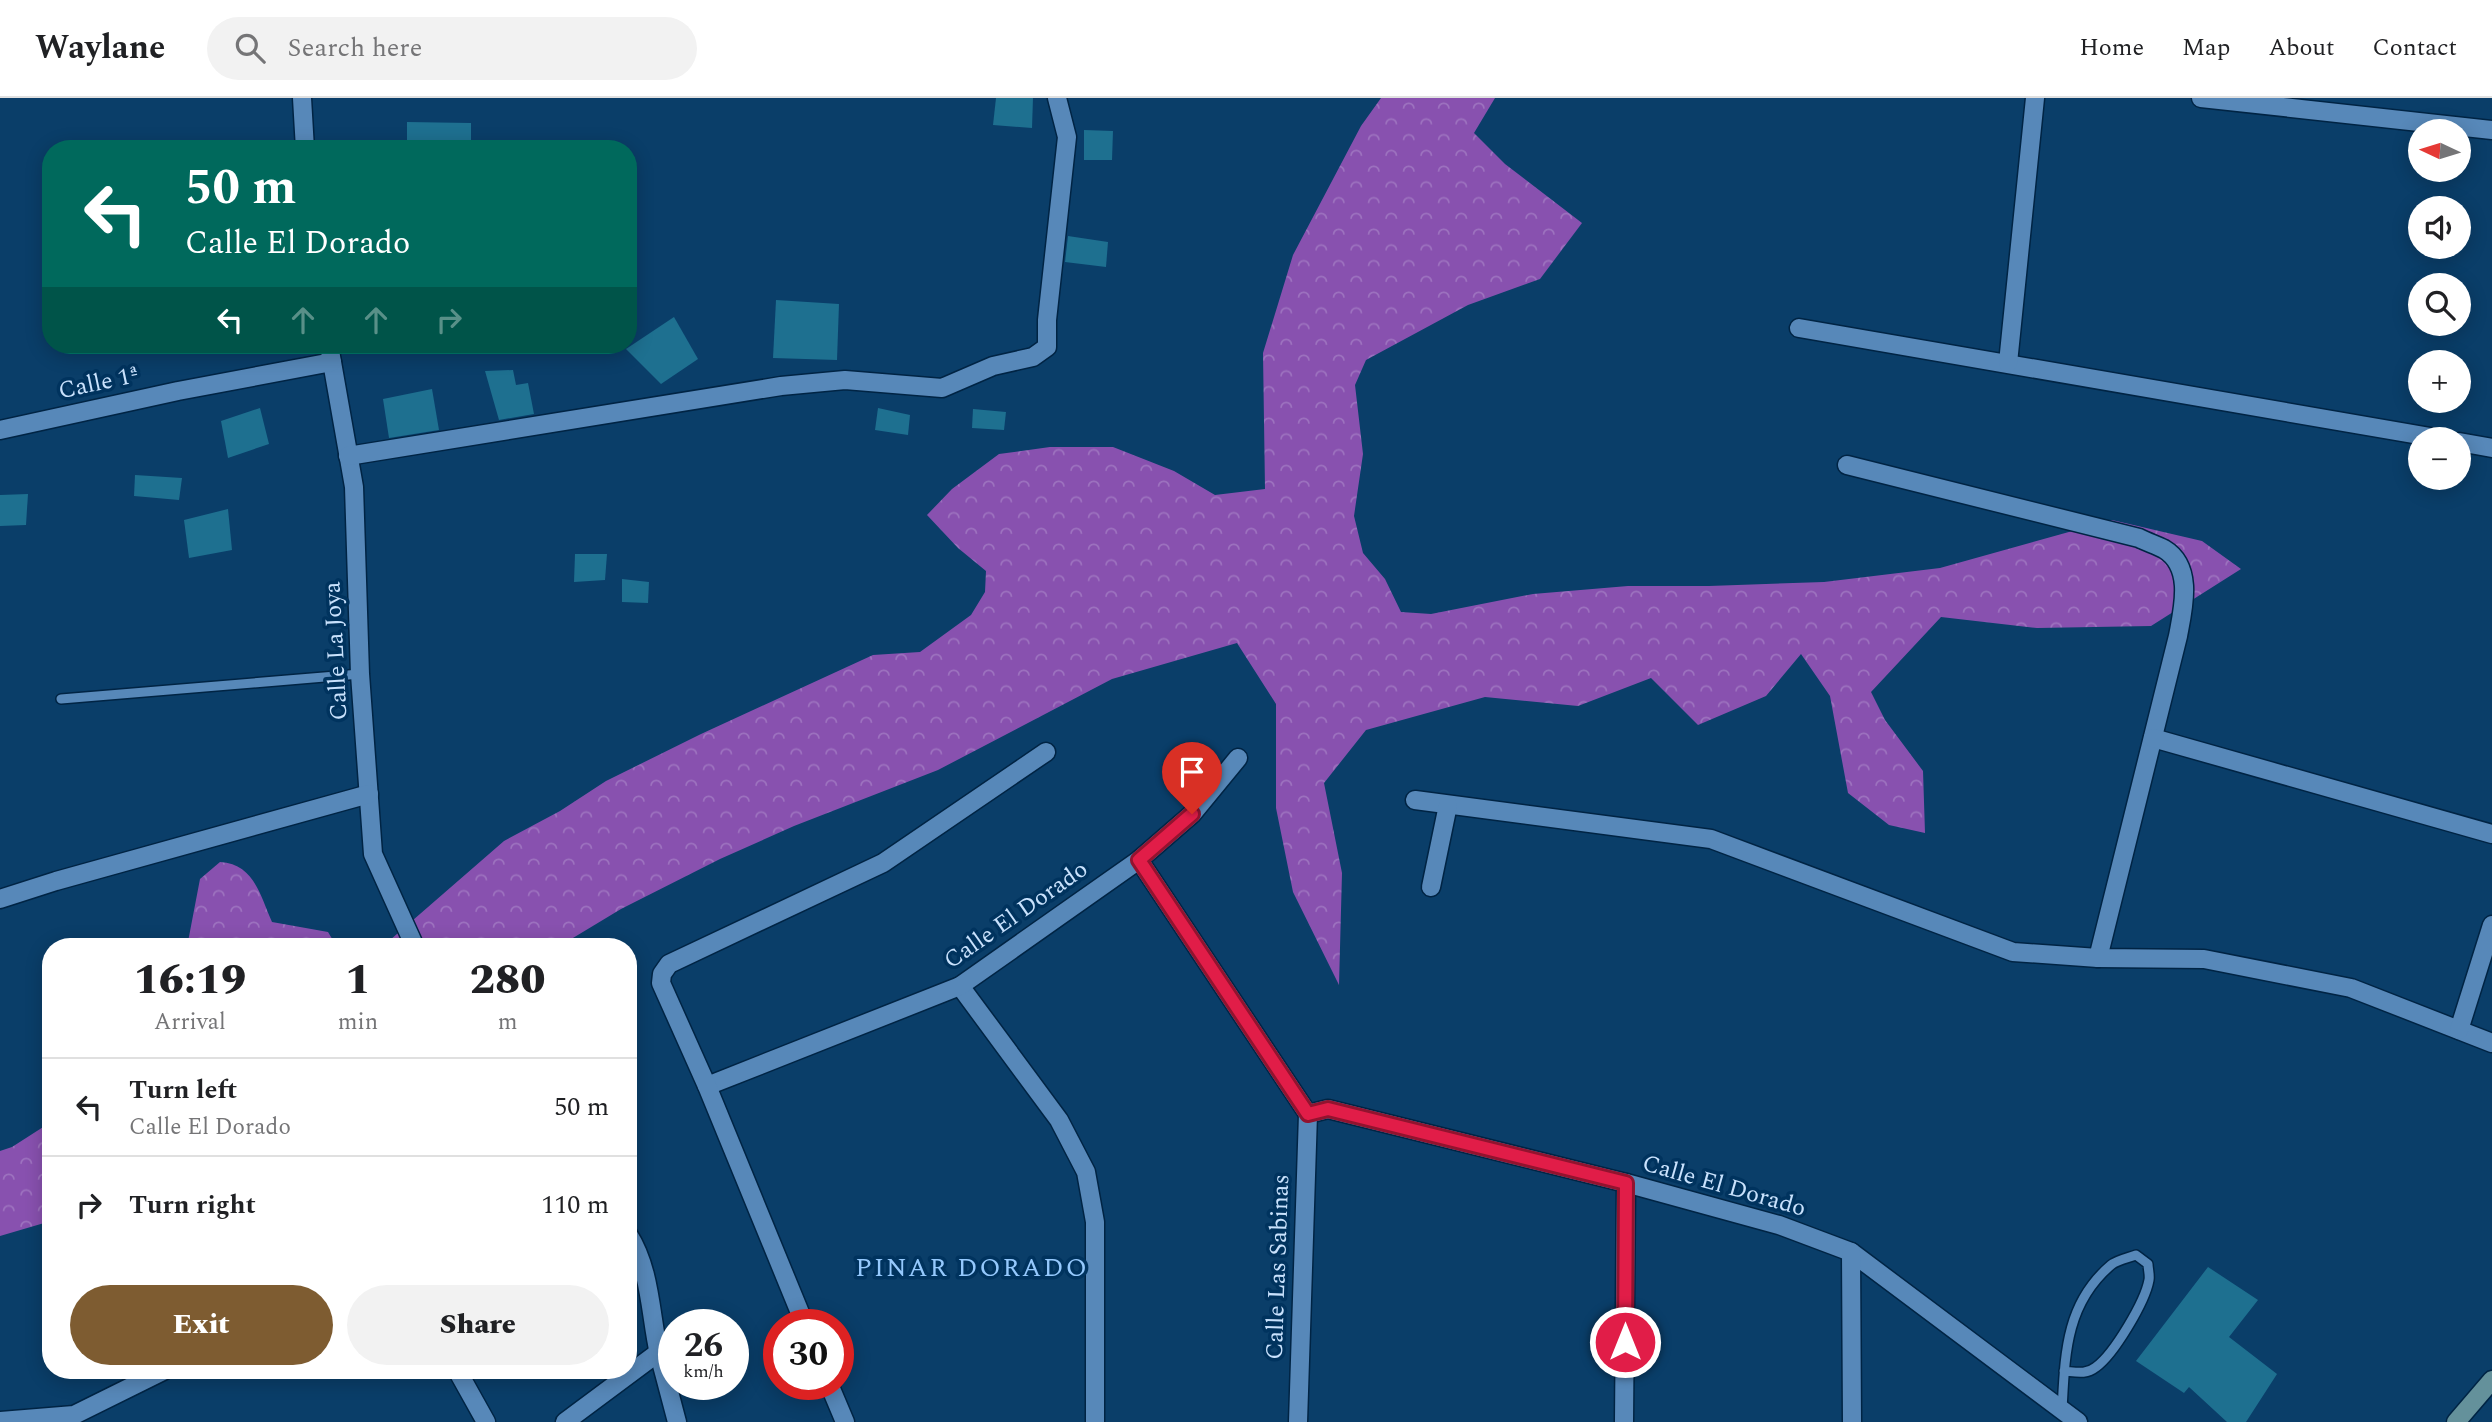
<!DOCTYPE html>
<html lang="en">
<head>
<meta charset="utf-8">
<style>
	:root { --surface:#fff; --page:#f2f2f2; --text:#202124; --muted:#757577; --line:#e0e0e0; --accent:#7e5c31 }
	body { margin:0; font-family:Spectral,serif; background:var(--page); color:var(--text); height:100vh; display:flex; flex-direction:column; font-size:26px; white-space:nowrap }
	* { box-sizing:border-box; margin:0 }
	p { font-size:23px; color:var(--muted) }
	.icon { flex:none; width:38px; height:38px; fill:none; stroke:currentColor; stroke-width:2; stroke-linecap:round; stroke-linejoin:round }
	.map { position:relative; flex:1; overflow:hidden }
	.sheet { position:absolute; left:42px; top:840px; width:595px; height:441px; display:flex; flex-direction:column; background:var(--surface); border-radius:28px; box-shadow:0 4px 18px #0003 }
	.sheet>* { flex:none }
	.top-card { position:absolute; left:42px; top:42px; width:595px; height:214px; border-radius:28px; box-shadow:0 4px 18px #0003; background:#00695c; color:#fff; overflow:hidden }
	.needle { width:46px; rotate:274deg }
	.tools { position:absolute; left:2408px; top:21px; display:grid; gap:14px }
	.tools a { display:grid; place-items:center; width:63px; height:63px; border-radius:50%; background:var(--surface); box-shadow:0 4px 18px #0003; font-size:35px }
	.speed { position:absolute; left:658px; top:1211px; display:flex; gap:14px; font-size:35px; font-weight:700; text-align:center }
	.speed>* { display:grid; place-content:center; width:91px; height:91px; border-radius:50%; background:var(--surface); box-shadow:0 4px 18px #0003; line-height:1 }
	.speed small { font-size:18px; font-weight:400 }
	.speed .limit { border:10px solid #d22; background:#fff; color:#111 }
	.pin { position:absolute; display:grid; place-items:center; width:60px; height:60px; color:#fff; margin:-72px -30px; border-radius:50% 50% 50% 0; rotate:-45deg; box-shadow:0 0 7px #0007 }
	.pin .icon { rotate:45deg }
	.me { position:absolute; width:77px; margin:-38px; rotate:0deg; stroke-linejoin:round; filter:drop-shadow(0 0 5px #0008) }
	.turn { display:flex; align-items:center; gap:24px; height:147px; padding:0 28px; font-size:32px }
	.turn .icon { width:91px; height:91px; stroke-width:2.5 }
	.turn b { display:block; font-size:49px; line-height:60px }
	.lanes { display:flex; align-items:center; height:66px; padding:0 28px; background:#0003; justify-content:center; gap:35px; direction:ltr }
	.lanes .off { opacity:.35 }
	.eta { display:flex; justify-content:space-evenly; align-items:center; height:119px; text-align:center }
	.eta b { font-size:42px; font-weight:800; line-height:49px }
	.cta { display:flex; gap:14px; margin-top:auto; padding:14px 28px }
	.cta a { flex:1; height:80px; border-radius:42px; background:var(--accent); color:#fff; font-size:28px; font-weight:800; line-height:80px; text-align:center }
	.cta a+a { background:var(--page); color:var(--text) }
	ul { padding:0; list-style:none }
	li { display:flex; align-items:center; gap:21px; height:98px; padding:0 28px; border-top:2px solid var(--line) }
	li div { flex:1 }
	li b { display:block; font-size:26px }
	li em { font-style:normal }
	header { display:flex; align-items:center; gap:42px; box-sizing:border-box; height:98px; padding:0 35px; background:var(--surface); border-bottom:2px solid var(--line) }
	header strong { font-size:33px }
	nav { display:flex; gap:38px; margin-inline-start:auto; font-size:24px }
	.search { width:490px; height:63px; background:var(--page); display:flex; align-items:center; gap:18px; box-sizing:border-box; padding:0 24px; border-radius:38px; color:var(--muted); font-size:26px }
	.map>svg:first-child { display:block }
	.forest { fill:url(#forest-crowns) }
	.building { fill:#1e7090 }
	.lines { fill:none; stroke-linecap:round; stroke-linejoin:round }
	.service-casing { stroke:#002444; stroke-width:12 }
	.minor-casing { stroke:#002444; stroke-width:21 }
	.secondary-casing { stroke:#002444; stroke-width:21 }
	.service { stroke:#5788b9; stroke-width:9 }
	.minor { stroke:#5788b9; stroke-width:18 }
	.secondary { stroke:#64919b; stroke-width:18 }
	.route-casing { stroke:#92132f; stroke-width:18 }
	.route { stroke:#e11d48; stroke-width:12 }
	.labels { text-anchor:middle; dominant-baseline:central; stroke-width:7; stroke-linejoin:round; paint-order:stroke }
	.street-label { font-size:24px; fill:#c9e2fd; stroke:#00335e }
	.neighbourhood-label { font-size:26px; letter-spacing:2px; fill:#95c9fd; stroke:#00335e }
</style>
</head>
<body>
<header>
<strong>Waylane</strong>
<div class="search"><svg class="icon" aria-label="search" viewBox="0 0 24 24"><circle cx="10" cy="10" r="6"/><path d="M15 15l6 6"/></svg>Search here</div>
<nav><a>Home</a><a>Map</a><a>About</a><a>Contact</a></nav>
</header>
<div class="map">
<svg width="2492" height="1324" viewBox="0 0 2492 1324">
	<defs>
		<pattern id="forest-crowns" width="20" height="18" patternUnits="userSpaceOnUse" patternTransform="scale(1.75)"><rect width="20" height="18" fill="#8851af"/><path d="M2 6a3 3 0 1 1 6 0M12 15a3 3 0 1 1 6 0" fill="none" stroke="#9d72bf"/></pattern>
	</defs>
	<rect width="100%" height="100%" fill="#0a3e69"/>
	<!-- forest -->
	<g class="forest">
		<path d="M 1381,0 L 1495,0 L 1474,35 L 1505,66 L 1582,125 L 1540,181 L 1468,207 L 1366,262 L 1355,287 L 1363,356 L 1354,418 L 1363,455 L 1385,481 L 1401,514 L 1431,516 L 1533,496 L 1628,488 L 1709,488 L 1824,484 L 1940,470 L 2112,422 L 2202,443 L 2241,471 L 2151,528 L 2037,530 L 1941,519 L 1871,594 L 1885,622 L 1923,673 L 1925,735 L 1889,727 L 1848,695 L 1830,598 L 1801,556 L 1766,598 L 1698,627 L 1651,580 L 1578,608 L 1485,599 L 1366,632 L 1324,685 L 1342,775 L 1339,887 L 1293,794 L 1276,710 L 1276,606 L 1237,545 L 1112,581 L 938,672 L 794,728 L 720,761 L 621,811 L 558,849 L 382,849 L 504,743 L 560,713 L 606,683 L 701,636 L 873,557 L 920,554 L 971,517 L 985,494 L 986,473 L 958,450 L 927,417 L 952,391 L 999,356 L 1050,349 L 1113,349 L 1174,373 L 1215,397 L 1265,391 L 1263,255 L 1293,157 L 1361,28 Z"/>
		<path d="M 220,764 C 254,766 260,797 272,824 L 328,834 L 337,849 L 187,849 L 200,781 Z"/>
		<path d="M 51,1024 L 51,1123 L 0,1138 L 0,1053 L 12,1049 Z"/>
	</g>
	<!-- building -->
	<g class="building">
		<path d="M 996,0 L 1033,0 L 1032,30 L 993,27 Z"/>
		<path d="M 407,24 L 471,25 L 471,51 L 407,51 Z"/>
		<path d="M 1084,32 L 1113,33 L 1112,62 L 1084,62 Z"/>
		<path d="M 1068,138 L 1108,144 L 1106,169 L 1065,164 Z"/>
		<path d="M 776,202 L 839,206 L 837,262 L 773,260 Z"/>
		<path d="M 674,219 L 698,261 L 661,286 L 626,251 Z"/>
		<path d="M 513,272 L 516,287 L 528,285 L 534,316 L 499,322 L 485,273 Z"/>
		<path d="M 432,291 L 439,332 L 389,340 L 383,301 Z"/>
		<path d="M 260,310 L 269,346 L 228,360 L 221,323 Z"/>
		<path d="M 878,310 L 910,317 L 908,337 L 875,332 Z"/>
		<path d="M 973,311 L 1006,314 L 1004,332 L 972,330 Z"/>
		<path d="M 135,377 L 182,380 L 179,402 L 134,398 Z"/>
		<path d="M 28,396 L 26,427 L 0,428 L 0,397 Z"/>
		<path d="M 228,411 L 232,452 L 189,460 L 184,422 Z"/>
		<path d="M 575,456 L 607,456 L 605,482 L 574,484 Z"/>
		<path d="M 622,481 L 649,484 L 648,505 L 622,504 Z"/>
		<path d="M 2208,1169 L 2258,1202 L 2229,1239 L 2277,1276 L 2246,1324 L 2227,1324 L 2189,1289 L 2184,1295 L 2136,1263 Z"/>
	</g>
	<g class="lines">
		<defs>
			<g id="service">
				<path d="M 61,601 L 360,576"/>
				<path d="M 2062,1312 C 2065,1258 2065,1206 2111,1167 C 2117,1162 2128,1160 2136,1157 L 2148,1166 C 2148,1171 2150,1177 2149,1182 C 2145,1204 2114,1256 2096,1269 C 2086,1277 2076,1274 2064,1273"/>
			</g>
			<g id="minor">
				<path d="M 302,0 L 305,51"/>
				<path d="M 2201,0 L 2492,32"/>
				<path d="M 1799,230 L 2442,341"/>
				<path d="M 329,247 L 354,389 L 360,576 L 373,756 L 415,849"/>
				<path d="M 2008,265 L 2035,0"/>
				<path d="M 0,332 L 178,293 L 332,264"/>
				<path d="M 2459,344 L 2492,350"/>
				<path d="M 348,358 L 781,288 L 845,282 L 942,290 L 993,268 L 1033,259 L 1047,249 L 1047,222 L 1067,39 L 1057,0"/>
				<path d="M 1847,367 L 2139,440 C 2147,444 2156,447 2164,451 C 2194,469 2183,511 2178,538 L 2098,860"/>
				<path d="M 2153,640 L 2492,736"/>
				<path d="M 1415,702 L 1711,741 L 2013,854 L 2098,860 L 2204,861 L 2351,890 L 2492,945"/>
				<path d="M 1139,762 L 1308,1016"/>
				<path d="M 1431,789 L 1448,707"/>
				<path d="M 0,801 L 56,783 L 369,696"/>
				<path d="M 960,888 L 1059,1022 L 1086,1074 L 1095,1124 L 1095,1324"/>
				<path d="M 2459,932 L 2492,827"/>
				<path d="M 707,988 L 960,888 L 1139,762 L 1192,716 L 1238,660"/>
				<path d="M 1308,1016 L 1328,1011 L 1626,1085 L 1779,1127 L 1851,1154 L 2078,1324"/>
				<path d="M 628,1136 C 651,1172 650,1216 659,1256 C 665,1279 671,1301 677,1324"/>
				<path d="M 1851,1154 L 1852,1324"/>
				<path d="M 805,1227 L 707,988 L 661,885 L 662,876 L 669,866 L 883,765 L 1046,654"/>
				<path d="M 457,1272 L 486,1324"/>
				<path d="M 829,1286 L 845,1324"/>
				<path d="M 0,1323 L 74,1317 L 165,1272"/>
				<path d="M 565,1324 L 659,1254"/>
				<path d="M 1298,1324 L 1308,1016"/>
				<path d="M 1624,1324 L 1626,1085"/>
			</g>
			<path id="secondary" d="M 2456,1324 L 2492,1282"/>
		</defs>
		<!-- service casing -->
		<use href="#service" class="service-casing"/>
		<!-- minor casing -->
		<use href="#minor" class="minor-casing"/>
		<!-- secondary casing -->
		<use href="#secondary" class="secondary-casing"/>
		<!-- service -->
		<use href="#service" class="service"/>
		<!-- minor -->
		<use href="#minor" class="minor"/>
		<!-- secondary -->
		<use href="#secondary" class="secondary"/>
	</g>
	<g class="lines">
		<defs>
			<path id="route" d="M 1192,716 L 1139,762 L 1308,1016 L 1328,1011 L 1626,1085 L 1625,1244"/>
		</defs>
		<!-- route casing -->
		<use href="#route" class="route-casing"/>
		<!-- route -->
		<use href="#route" class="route"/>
	</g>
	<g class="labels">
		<!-- street labels -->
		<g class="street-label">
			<text transform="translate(99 285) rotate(-12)">Calle 1ª</text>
			<text transform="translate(336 553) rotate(-93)">Calle La Joya</text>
			<text transform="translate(1016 817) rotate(-35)">Calle El Dorado</text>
			<text transform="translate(1724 1088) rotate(16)">Calle El Dorado</text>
			<text transform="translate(1278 1169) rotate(-88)">Calle Las Sabinas</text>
		</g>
		<!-- neighbourhood labels -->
		<g class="neighbourhood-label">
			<text x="972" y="1170">PINAR DORADO</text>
		</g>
	</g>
</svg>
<div class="tools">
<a><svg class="needle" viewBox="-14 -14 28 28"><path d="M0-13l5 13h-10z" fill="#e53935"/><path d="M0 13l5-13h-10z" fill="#757577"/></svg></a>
<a><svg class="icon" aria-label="sound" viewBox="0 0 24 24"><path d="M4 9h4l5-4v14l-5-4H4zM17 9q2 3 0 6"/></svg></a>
<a><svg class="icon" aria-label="search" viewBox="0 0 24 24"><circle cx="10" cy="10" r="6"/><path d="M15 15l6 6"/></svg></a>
<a>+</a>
<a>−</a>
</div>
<div class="speed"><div>26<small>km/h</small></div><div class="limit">30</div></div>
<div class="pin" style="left:1192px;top:716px;background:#d93025"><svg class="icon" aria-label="arrive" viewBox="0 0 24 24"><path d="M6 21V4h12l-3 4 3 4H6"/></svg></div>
<svg class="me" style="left:1625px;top:1244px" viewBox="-20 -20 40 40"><circle r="17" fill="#e11d48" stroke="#fff" stroke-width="3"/><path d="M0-11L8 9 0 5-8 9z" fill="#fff"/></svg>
<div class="top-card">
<div class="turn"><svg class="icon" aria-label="left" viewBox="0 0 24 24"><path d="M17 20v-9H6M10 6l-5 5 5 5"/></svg><div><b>50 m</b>Calle El Dorado</div></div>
<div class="lanes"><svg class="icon" aria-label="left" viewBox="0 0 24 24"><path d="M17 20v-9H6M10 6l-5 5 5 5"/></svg><svg class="icon off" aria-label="ahead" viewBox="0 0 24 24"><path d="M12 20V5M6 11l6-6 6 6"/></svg><svg class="icon off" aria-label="ahead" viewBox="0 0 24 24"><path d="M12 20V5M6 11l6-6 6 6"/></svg><svg class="icon off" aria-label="right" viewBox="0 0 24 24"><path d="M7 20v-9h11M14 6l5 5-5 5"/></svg></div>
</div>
<section class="sheet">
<div class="eta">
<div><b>16:19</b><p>Arrival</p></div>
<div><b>1</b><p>min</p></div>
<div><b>280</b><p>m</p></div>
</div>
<ul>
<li><svg class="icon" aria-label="left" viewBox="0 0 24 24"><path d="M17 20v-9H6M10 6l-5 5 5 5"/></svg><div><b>Turn left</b><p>Calle El Dorado</p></div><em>50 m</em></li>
<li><svg class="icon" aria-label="right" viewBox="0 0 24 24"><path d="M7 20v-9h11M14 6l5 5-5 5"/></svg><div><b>Turn right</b></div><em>110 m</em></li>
</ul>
<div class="cta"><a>Exit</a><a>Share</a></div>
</section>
</div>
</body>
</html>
